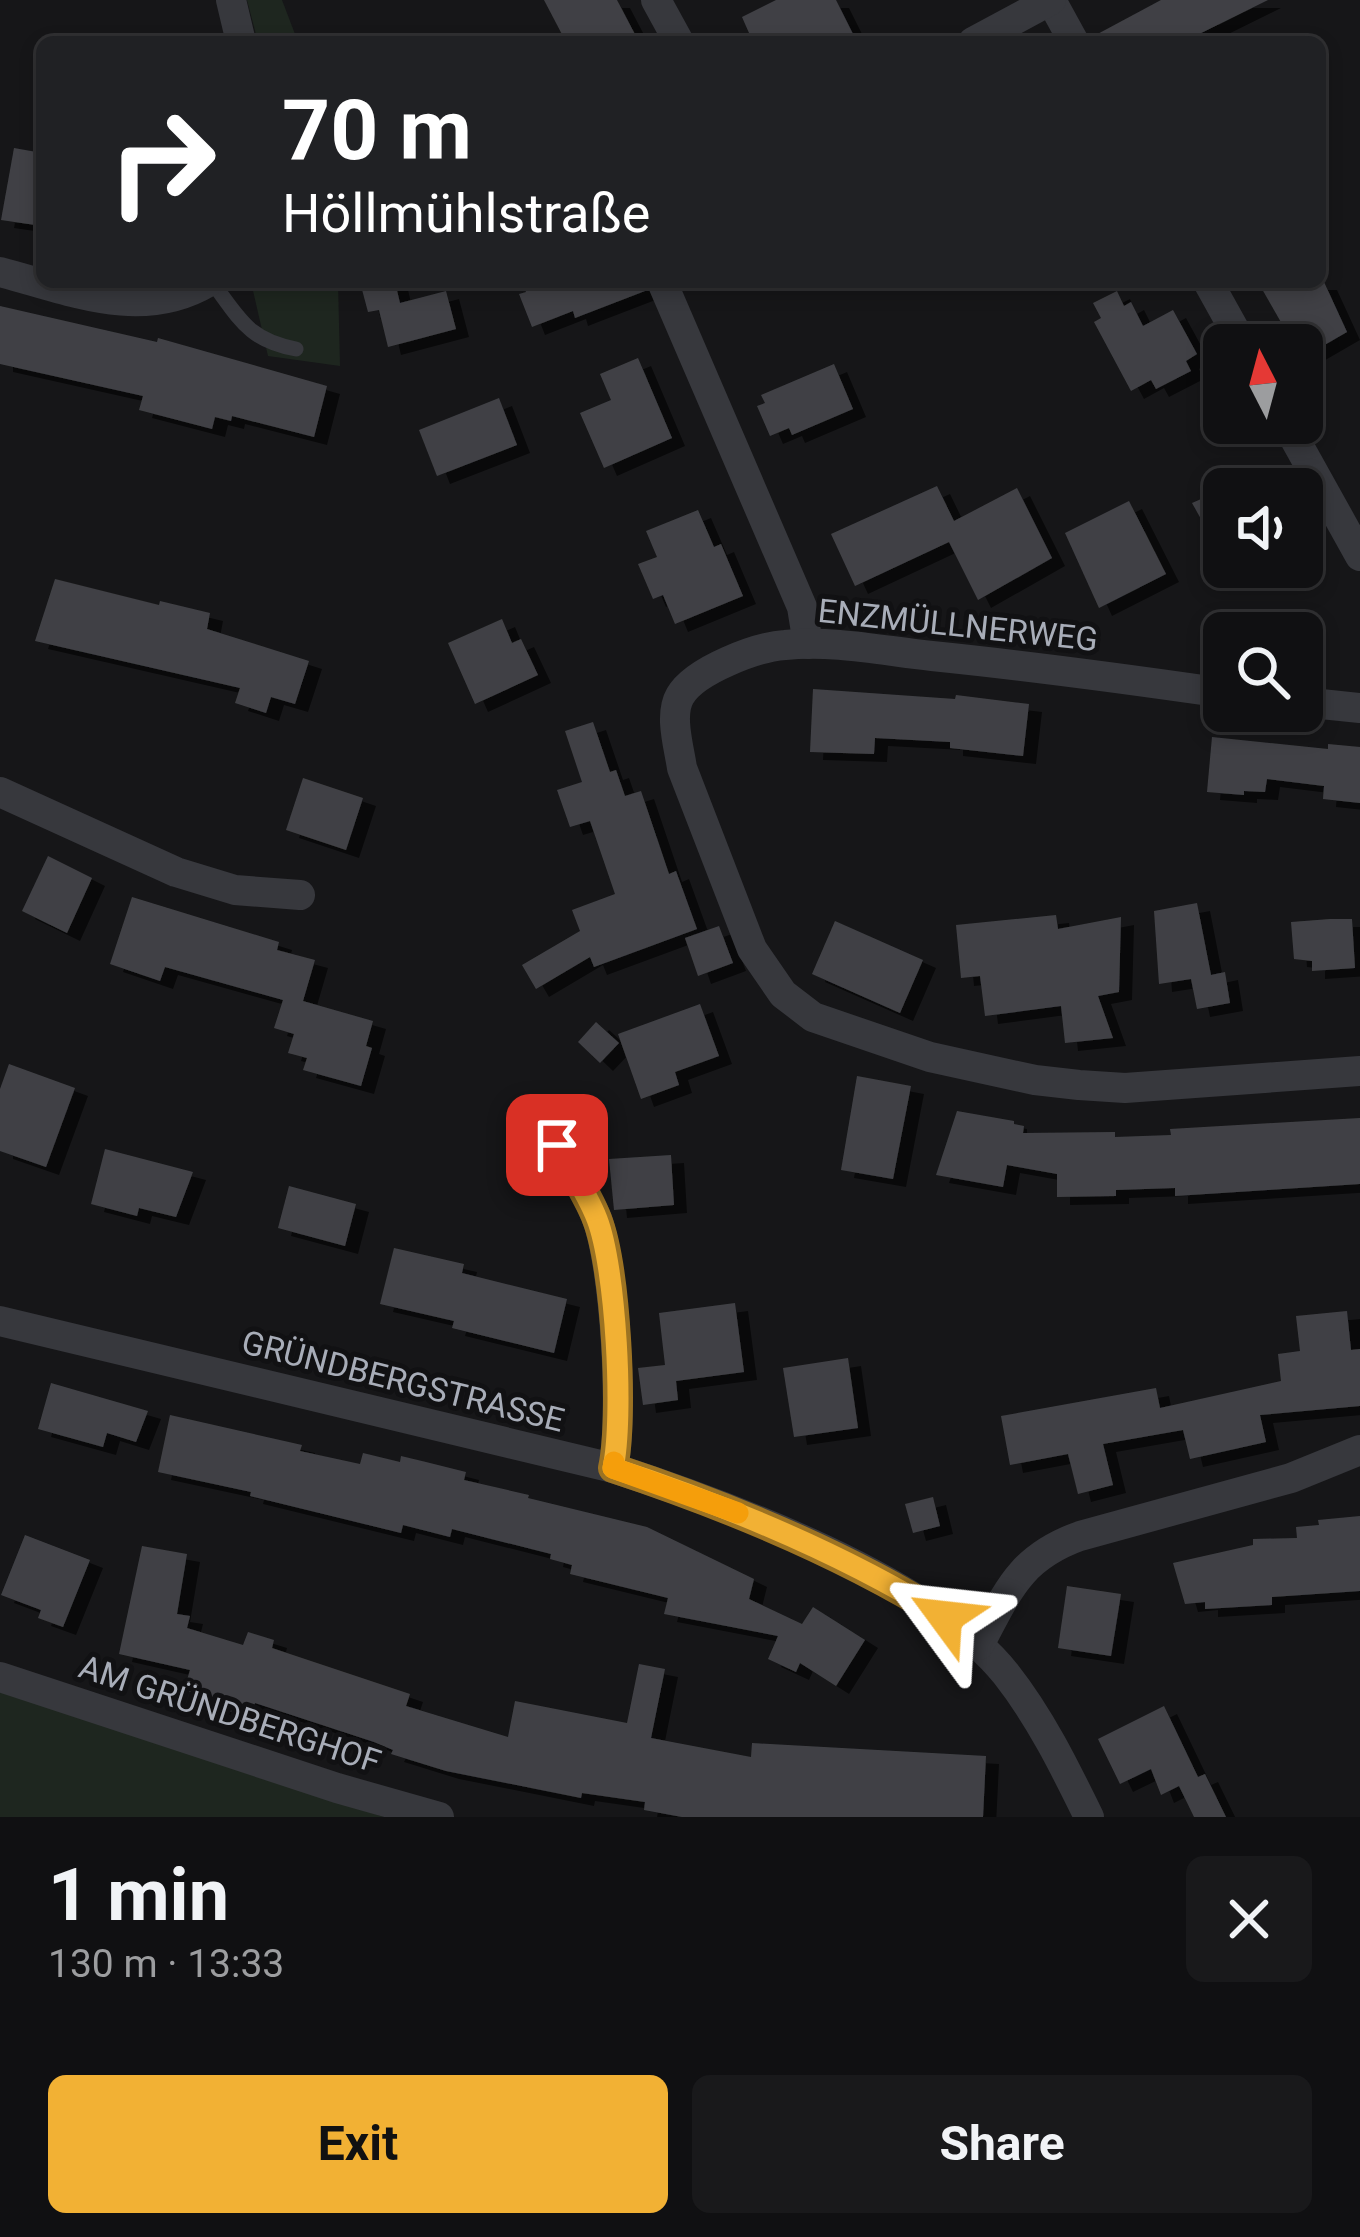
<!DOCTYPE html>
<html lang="en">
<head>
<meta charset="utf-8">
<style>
	:root { --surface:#101012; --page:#19191b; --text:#f1f3f6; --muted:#9c9d9f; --line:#303032; --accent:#f2b134 }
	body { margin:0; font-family:Roboto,sans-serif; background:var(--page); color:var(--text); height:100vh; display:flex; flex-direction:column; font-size:45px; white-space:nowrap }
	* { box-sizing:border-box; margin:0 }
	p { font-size:39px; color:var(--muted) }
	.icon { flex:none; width:66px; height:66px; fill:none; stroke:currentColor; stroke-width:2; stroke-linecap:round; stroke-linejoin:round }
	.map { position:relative; height:1817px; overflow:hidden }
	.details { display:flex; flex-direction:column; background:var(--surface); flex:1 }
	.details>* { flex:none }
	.top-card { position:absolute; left:36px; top:36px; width:1290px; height:252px; border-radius:18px; box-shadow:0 6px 18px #0003,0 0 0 3px var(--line); background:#202124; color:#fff; overflow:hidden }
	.needle { width:78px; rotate:354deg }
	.fabs { position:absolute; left:1203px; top:324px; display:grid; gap:24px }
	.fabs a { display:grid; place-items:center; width:120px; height:120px; border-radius:18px; background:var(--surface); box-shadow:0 6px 18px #0003,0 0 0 3px var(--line); font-size:60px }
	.pin { position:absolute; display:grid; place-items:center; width:102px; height:102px; color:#fff; margin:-51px; border-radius:24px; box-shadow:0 6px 18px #0006 }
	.me { position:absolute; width:132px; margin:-66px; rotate:300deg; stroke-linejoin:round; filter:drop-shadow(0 0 9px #0008) }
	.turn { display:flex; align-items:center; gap:42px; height:252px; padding:0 48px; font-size:54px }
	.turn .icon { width:156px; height:156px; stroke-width:2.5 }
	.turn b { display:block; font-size:84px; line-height:102px }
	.round { display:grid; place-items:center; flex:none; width:126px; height:126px; border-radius:18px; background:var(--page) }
	.overview { display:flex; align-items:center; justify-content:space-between; height:204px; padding:0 48px }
	h1 { font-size:72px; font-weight:700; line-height:90px }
	.action { display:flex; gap:24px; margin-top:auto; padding:24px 48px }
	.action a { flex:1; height:138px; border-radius:18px; background:var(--accent); color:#111; font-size:48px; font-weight:700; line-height:138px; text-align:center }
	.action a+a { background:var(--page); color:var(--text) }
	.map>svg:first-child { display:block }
	.green { fill:#1e261f }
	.building { fill:#404145; filter:url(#shadow) }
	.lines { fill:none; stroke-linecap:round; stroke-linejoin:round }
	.lane { stroke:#37383d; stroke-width:15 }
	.street { stroke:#37383d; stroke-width:30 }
	.route-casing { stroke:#9d7322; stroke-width:30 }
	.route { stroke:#f2b134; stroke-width:21 }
	.slow { stroke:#f59e0b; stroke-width:21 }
	.labels { text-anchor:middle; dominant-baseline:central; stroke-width:10; stroke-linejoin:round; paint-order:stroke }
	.street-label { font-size:33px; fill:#a8adb8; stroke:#111113 }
</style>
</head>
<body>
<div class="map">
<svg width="1360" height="1817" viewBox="0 0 1360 1817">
	<defs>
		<filter id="shadow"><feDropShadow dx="13" dy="8" stdDeviation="0" flood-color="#0009"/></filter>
	</defs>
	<rect width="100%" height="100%" fill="#161618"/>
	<!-- green -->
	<g class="green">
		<path d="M 247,0 L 282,0 L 298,42 L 258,42 Z"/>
		<path d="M 251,282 L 338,282 L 340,366 L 268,356 Z"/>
		<path d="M 0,1688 L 384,1817 L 0,1817 Z"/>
	</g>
	<!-- building -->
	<g class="building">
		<path d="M 544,0 L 617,0 L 639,42 L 566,42 Z"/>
		<path d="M 776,0 L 836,0 L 857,42 L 753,42 L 742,17 Z"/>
		<path d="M 1161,0 L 1268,0 L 1183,42 L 1093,42 L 1092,37 Z"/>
		<path d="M 14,148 L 42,153 L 42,226 L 1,220 Z"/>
		<path d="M 360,282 L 395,282 L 400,303 L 446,291 L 456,329 L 388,347 L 379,310 L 368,312 Z"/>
		<path d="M 522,282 L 643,282 L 645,291 L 575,318 L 573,311 L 532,327 L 519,294 L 526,292 Z"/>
		<path d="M 1258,282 L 1324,282 L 1347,332 L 1302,358 L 1302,345 L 1294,345 Z"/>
		<path d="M 1117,291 L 1124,306 L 1131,302 L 1143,326 L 1173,310 L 1197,354 L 1186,361 L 1191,371 L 1156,389 L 1151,380 L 1131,391 L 1094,322 L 1101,318 L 1093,303 Z"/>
		<path d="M 0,306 L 157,342 L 158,338 L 327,386 L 314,437 L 232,416 L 231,421 L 215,417 L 212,429 L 139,410 L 143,396 L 0,364 Z"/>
		<path d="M 638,358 L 672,438 L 604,468 L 580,413 L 611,400 L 600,374 Z"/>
		<path d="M 834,364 L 853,409 L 792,435 L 789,428 L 770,436 L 757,406 L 765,403 L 761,395 Z"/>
		<path d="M 499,398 L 517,445 L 437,476 L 419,430 Z"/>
		<path d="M 937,486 L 954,521 L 1017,488 L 1052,558 L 978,600 L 949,542 L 855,586 L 831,534 Z"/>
		<path d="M 1224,489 L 1224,560 L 1192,503 Z"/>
		<path d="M 1129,501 L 1166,574 L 1099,608 L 1065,533 Z"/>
		<path d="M 698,510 L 714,547 L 721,544 L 743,596 L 675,624 L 663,595 L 653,599 L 638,564 L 657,557 L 646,531 Z"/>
		<path d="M 55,579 L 159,605 L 160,601 L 210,613 L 207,629 L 309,661 L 295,704 L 271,697 L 266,713 L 235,703 L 240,688 L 35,641 Z"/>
		<path d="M 502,619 L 512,643 L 521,639 L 538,675 L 475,704 L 448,643 Z"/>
		<path d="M 813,689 L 955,699 L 956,695 L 1029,704 L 1023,756 L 950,748 L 950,742 L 875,738 L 874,754 L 810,752 Z"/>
		<path d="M 593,722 L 610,772 L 616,770 L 625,796 L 641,791 L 669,874 L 676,871 L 697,929 L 594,967 L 590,957 L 536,989 L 522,965 L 580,931 L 572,910 L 615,894 L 590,821 L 570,827 L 557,790 L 582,782 L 565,731 Z"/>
		<path d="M 1212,737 L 1328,749 L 1328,744 L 1360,747 L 1360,803 L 1323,799 L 1324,786 L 1267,779 L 1265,792 L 1244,791 L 1244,795 L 1207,792 Z"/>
		<path d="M 303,778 L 363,798 L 346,850 L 286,830 Z"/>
		<path d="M 48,856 L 92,878 L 67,933 L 22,911 Z"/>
		<path d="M 132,897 L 279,942 L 277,950 L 315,960 L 303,1001 L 373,1021 L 366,1046 L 372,1048 L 361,1086 L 303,1070 L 307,1058 L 288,1053 L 294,1034 L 274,1028 L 283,1000 L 165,967 L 160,981 L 110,964 Z"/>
		<path d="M 1197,903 L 1211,975 L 1225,972 L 1230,1003 L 1197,1009 L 1191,979 L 1159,984 L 1154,911 Z"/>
		<path d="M 1056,915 L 1058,929 L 1121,917 L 1119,992 L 1098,996 L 1113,1038 L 1065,1043 L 1061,1006 L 985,1016 L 980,976 L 961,978 L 956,925 Z"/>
		<path d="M 1330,919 L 1352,919 L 1355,968 L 1312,971 L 1312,961 L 1294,959 L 1291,922 Z"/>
		<path d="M 835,921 L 923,960 L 900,1013 L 812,974 Z"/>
		<path d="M 719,926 L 733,963 L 698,976 L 685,938 Z"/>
		<path d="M 700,1004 L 719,1056 L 675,1072 L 679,1085 L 641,1099 L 618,1034 Z"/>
		<path d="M 596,1022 L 619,1043 L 600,1063 L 578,1042 Z"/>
		<path d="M 9,1064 L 75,1088 L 46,1167 L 0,1151 L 0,1089 Z"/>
		<path d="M 857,1076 L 911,1086 L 893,1179 L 841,1170 Z"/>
		<path d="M 957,1111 L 1014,1121 L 1014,1124 L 1024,1126 L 1023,1133 L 1115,1132 L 1115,1137 L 1171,1135 L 1170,1129 L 1360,1118 L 1360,1184 L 1175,1196 L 1175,1188 L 1116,1190 L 1116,1196 L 1057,1197 L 1057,1174 L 1007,1165 L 1003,1187 L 936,1175 Z"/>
		<path d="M 105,1149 L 193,1172 L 176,1217 L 139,1208 L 137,1216 L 91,1204 Z"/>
		<path d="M 671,1155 L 674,1205 L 614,1210 L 609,1159 Z"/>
		<path d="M 289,1186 L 356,1204 L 345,1246 L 278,1228 Z"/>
		<path d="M 394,1248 L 464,1264 L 462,1273 L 567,1299 L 554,1353 L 452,1328 L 454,1321 L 380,1304 Z"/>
		<path d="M 735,1303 L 744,1372 L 676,1381 L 678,1400 L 643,1405 L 638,1368 L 665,1365 L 659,1313 Z"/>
		<path d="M 1347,1311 L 1351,1350 L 1360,1349 L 1360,1406 L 1260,1415 L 1266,1442 L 1190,1459 L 1183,1430 L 1103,1444 L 1113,1485 L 1078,1494 L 1068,1454 L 1010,1465 L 1001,1416 L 1156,1388 L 1160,1408 L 1281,1381 L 1278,1354 L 1300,1351 L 1296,1316 Z"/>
		<path d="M 848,1358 L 858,1428 L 794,1437 L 783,1368 Z"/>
		<path d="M 51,1383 L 148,1411 L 136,1442 L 107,1433 L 103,1447 L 38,1429 Z"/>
		<path d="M 170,1415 L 302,1445 L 300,1451 L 360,1464 L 363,1453 L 400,1462 L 401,1456 L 426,1462 L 466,1472 L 464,1480 L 529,1495 L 528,1498 L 647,1527 L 754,1579 L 749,1599 L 802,1624 L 813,1607 L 865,1640 L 836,1686 L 800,1663 L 796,1672 L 768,1659 L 778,1636 L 664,1614 L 668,1598 L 570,1574 L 572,1565 L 550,1559 L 551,1554 L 452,1529 L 450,1537 L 403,1525 L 401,1533 L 250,1496 L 251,1492 L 158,1472 Z"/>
		<path d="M 933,1497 L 940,1526 L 913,1533 L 905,1504 Z"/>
		<path d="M 1360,1516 L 1360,1591 L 1272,1597 L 1272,1605 L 1205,1609 L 1205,1602 L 1185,1604 L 1173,1563 L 1253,1545 L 1253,1539 L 1297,1538 L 1296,1527 L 1319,1525 L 1318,1520 Z"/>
		<path d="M 25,1535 L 90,1560 L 63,1627 L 38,1618 L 41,1610 L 1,1595 Z"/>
		<path d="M 142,1546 L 187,1554 L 177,1614 L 190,1616 L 187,1628 L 243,1645 L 248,1632 L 274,1640 L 272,1648 L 410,1694 L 406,1706 L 508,1737 L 515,1701 L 627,1723 L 639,1664 L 665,1669 L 651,1738 L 751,1757 L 752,1743 L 986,1756 L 983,1817 L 682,1817 L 644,1810 L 645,1802 L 582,1793 L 581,1798 L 446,1771 L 391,1754 L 393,1750 L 374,1742 L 255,1703 L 250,1718 L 202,1702 L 204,1696 L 184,1690 L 190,1670 L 119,1654 Z"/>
		<path d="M 1067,1586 L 1121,1594 L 1111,1656 L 1058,1648 Z"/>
		<path d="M 1164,1706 L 1198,1777 L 1205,1774 L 1226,1817 L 1194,1817 L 1179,1786 L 1161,1795 L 1151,1769 L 1120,1784 L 1098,1739 Z"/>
	</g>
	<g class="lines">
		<!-- lane -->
		<path class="lane" d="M 212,282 C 240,319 248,340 296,349"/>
		<!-- street -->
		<g class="street">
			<path d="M 231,0 L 241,42"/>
			<path d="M 656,0 L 679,42"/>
			<path d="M 1051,0 L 1074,42"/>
			<path d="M 973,42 L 1051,0"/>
			<path d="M 0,272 C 69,290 141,322 208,282"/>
			<path d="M 662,282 L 802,607 L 808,644"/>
			<path d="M 1208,282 L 1243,345"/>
			<path d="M 1286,423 L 1360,556"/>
			<path d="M 1224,693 C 1127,679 1030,666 932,656 C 884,651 834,640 785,645 C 757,647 695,670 680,696 C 669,715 679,747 682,768 L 752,949 L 783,994 L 813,1017 L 930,1057 L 1035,1080 L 1079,1085 L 1125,1088 L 1360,1071"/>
			<path d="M 1302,702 L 1360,708"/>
			<path d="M 0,792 L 176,872 L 235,890 L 300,895"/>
			<path d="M 557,1145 C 570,1169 587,1193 597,1219 C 615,1268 624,1417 613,1468"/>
			<path d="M 0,1321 L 613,1468 C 727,1505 931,1580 1006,1674 C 1040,1717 1065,1768 1089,1817"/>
			<path d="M 979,1645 C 1008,1591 1019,1558 1080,1536 L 1291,1478 L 1360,1450"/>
			<path d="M 0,1677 L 337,1788 L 439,1817"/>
		</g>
	</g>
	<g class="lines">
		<defs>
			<path id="route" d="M 557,1145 C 570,1169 587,1193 597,1219 C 616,1268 624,1417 613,1468 C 728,1506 842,1553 945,1617"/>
		</defs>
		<!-- route casing -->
		<use href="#route" class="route-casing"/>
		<!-- route -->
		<use href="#route" class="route"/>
		<!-- slow -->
		<path class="slow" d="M 614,1462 L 613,1468 L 738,1513"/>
	</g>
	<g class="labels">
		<!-- street labels -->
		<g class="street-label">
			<text transform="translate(958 625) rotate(6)">ENZMÜLLNERWEG</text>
			<text transform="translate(403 1381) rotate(14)">GRÜNDBERGSTRASSE</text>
			<text transform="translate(230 1714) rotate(18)">AM GRÜNDBERGHOF</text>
		</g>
	</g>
</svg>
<div class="fabs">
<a><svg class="needle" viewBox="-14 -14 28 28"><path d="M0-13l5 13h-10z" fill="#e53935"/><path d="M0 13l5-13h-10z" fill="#9c9d9f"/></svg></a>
<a><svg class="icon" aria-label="sound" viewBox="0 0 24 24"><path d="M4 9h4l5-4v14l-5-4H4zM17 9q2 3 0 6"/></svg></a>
<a><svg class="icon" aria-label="search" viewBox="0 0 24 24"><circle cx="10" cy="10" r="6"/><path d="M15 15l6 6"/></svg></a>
</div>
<div class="pin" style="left:557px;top:1145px;background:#d93025"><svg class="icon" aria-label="arrive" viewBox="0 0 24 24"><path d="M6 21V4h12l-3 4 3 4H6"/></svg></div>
<svg class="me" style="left:945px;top:1617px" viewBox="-20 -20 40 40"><path d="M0-17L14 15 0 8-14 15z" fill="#f2b134" stroke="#fff" stroke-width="4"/></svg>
<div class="top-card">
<div class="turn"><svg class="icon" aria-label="right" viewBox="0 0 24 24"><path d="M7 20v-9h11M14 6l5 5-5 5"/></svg><div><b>70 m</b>Höllmühlstraße</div></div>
</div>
</div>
<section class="details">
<div class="overview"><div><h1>1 min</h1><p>130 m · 13:33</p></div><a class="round"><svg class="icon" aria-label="close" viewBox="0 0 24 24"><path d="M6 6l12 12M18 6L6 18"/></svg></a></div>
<div class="action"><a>Exit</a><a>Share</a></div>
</section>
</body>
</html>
